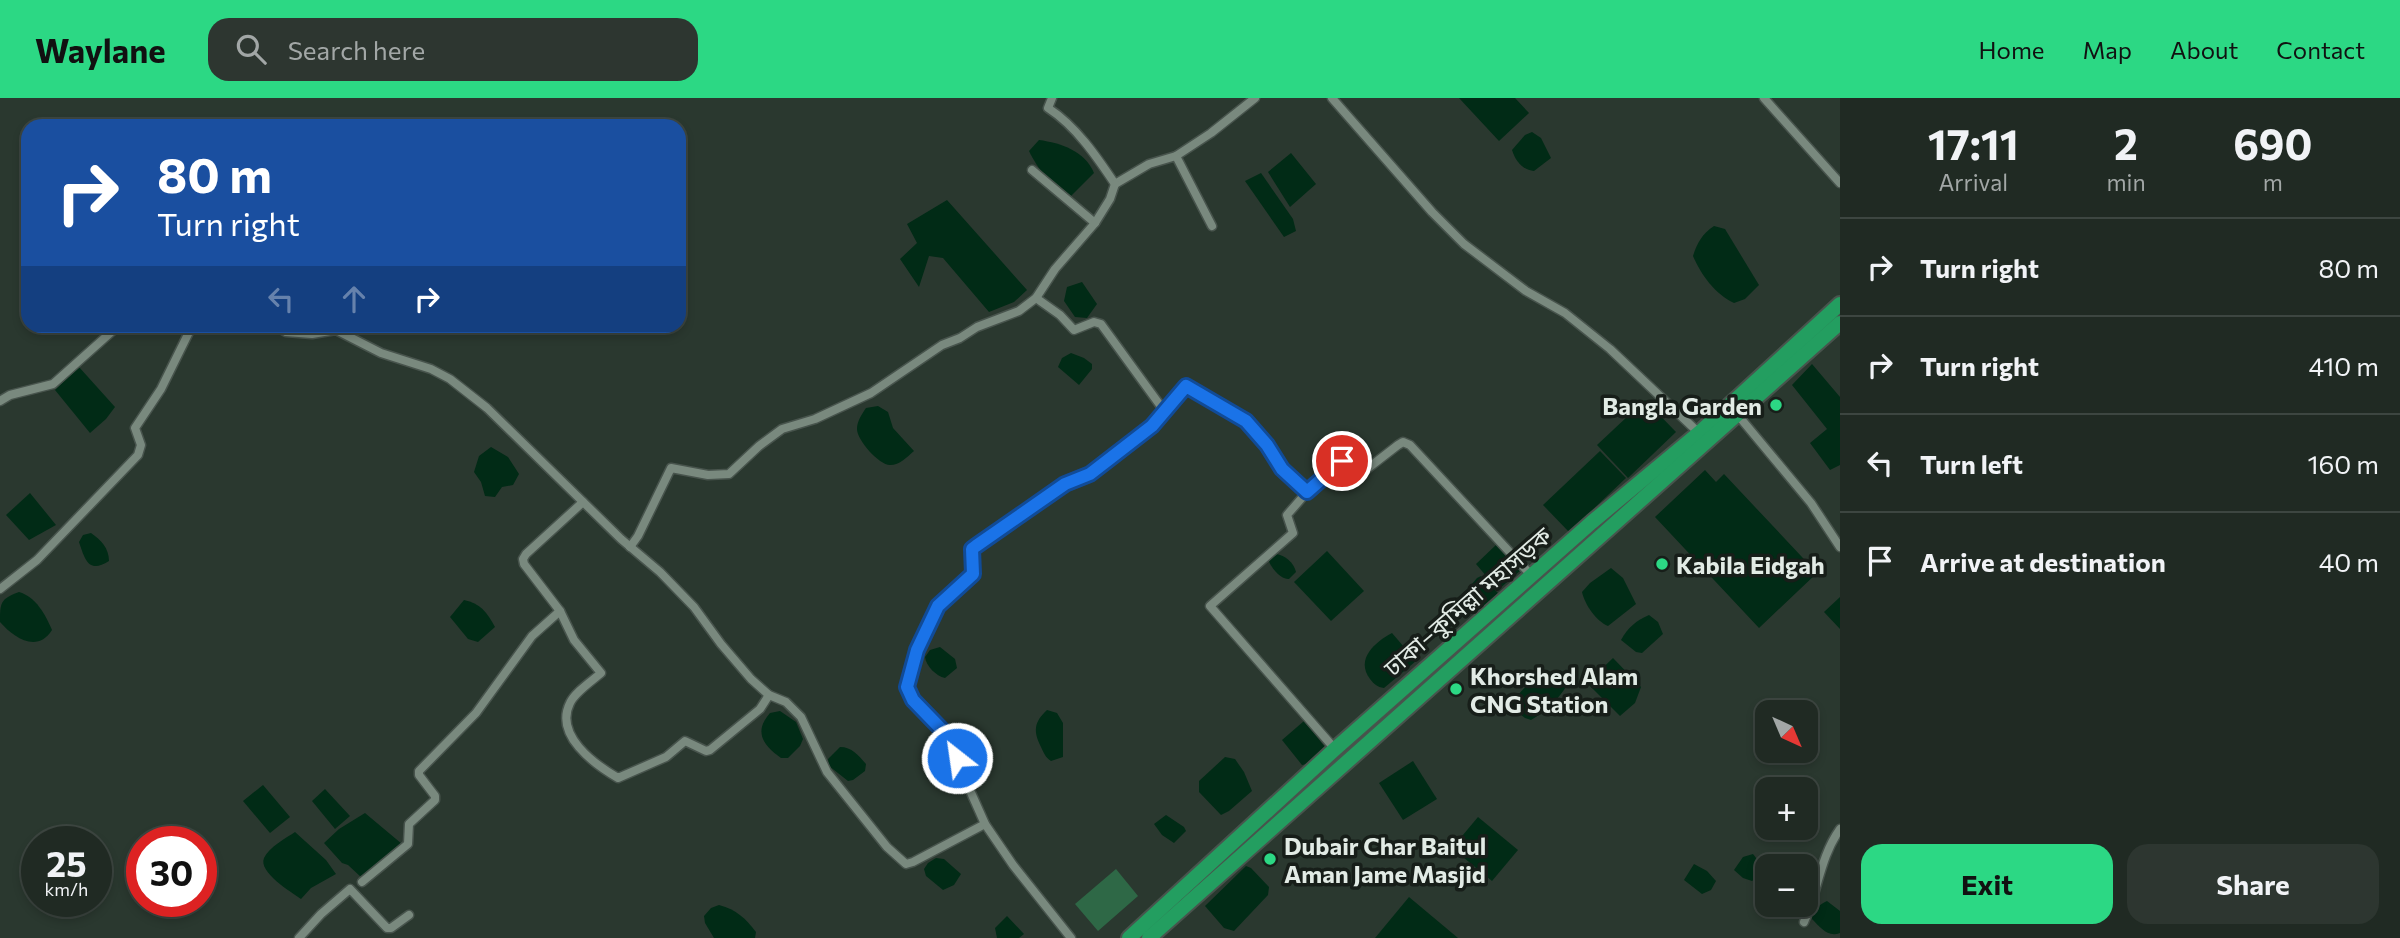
<!DOCTYPE html>
<html lang="en">
<head>
<meta charset="utf-8">
<style>
	:root { --surface:#202a23; --page:#2d3630; --text:#f1f3f6; --muted:#a2a7a6; --line:#3d4641; --accent:#2cd884 }
	body { margin:0; font-family:Commissioner,"Noto Sans Bengali",sans-serif; background:var(--page); color:var(--text); height:100vh; display:flex; flex-direction:column; font-size:26px; white-space:nowrap }
	* { box-sizing:border-box; margin:0 }
	p { font-size:23px; color:var(--muted) }
	.icon { flex:none; width:38px; height:38px; fill:none; stroke:currentColor; stroke-width:2; stroke-linecap:round; stroke-linejoin:round }
	.map { position:relative; flex:1; overflow:hidden }
	.details { display:flex; flex-direction:column; background:var(--surface); width:560px }
	.details>* { flex:none }
	.hud { position:absolute; left:21px; top:21px; width:665px; height:214px; border-radius:21px; box-shadow:0 4px 10px #0003,0 0 0 2px var(--line); background:#1a4fa0; color:#fff; overflow:hidden }
	.needle { width:46px; rotate:136deg }
	.controls { position:absolute; left:1755px; top:602px; display:grid; gap:14px }
	.controls a { display:grid; place-items:center; width:63px; height:63px; border-radius:14px; background:var(--surface); box-shadow:0 4px 10px #0003,0 0 0 2px var(--line); font-size:35px }
	.speed { position:absolute; left:21px; top:728px; display:flex; gap:14px; font-size:35px; font-weight:700; text-align:center }
	.speed>* { display:grid; place-content:center; width:91px; height:91px; border-radius:50%; background:var(--surface); box-shadow:0 4px 10px #0003,0 0 0 2px var(--line); line-height:1 }
	.speed small { font-size:18px; font-weight:400 }
	.speed .limit { border:10px solid #d22; background:#fff; color:#111 }
	.pin { position:absolute; display:grid; place-items:center; width:60px; height:60px; color:#fff; margin:-30px; border:4px solid #fff; border-radius:50%; box-shadow:0 2px 7px #0007 }
	.me { position:absolute; width:77px; margin:-38px; rotate:330deg; stroke-linejoin:round; filter:drop-shadow(0 0 5px #0008) }
	.turn { display:flex; align-items:center; gap:24px; height:147px; padding:0 21px; font-size:32px }
	.turn .icon { width:91px; height:91px; stroke-width:2.5 }
	.turn b { display:block; font-size:49px; line-height:60px }
	.lanes { display:flex; align-items:center; height:66px; padding:0 21px; background:#0003; justify-content:center; gap:35px; direction:ltr }
	.lanes .off { opacity:.35 }
	.eta { display:flex; justify-content:space-evenly; align-items:center; height:119px; text-align:center }
	.eta b { font-size:42px; font-weight:700; line-height:49px }
	.button { display:flex; gap:14px; margin-top:auto; padding:14px 21px }
	.button a { flex:1; height:80px; border-radius:21px; background:var(--accent); color:#111; font-size:28px; font-weight:700; line-height:80px; text-align:center }
	.button a+a { background:var(--page); color:var(--text) }
	ul { padding:0; list-style:none }
	li { display:flex; align-items:center; gap:21px; height:98px; padding:0 21px; border-top:2px solid var(--line) }
	li div { flex:1 }
	li b { display:block; font-size:26px }
	li em { font-style:normal }
	header { display:flex; align-items:center; gap:42px; box-sizing:border-box; height:98px; padding:0 35px; background:var(--accent); color:#111 }
	header strong { font-size:33px }
	nav { display:flex; gap:38px; margin-inline-start:auto; font-size:24px }
	.search { width:490px; height:63px; background:var(--page); display:flex; align-items:center; gap:18px; box-sizing:border-box; padding:0 24px; border-radius:21px; color:var(--muted); font-size:26px }
	main { display:flex; flex:1; min-height:0 }
	.map>svg:first-child { display:block }
	.green { fill:#2e6846 }
	.water { fill:#012b16 }
	.lines { fill:none; stroke-linecap:round; stroke-linejoin:round }
	.street-casing { stroke:#48544d; stroke-width:11 }
	.highway-casing { stroke:#48544d; stroke-width:18 }
	.street { stroke:#79897e; stroke-width:8 }
	.highway { stroke:#239e60; stroke-width:14 }
	.route-casing { stroke:#114b97; stroke-width:18 }
	.route { stroke:#1a73e8; stroke-width:12 }
	.poi-dot { fill:#2cd884; stroke:#171e19; stroke-width:2.5 }
	.labels { text-anchor:middle; dominant-baseline:central; stroke-width:7; stroke-linejoin:round; paint-order:stroke }
	.poi-label { font-size:24px; font-weight:bold; fill:#e2ebe5; stroke:#171e19; text-anchor:start }
	.street-label { font-size:24px; fill:#e2ebe5; stroke:#171e19 }
</style>
</head>
<body>
<header>
<strong>Waylane</strong>
<div class="search"><svg class="icon" aria-label="search" viewBox="0 0 24 24"><circle cx="10" cy="10" r="6"/><path d="M15 15l6 6"/></svg>Search here</div>
<nav><a>Home</a><a>Map</a><a>About</a><a>Contact</a></nav>
</header>
<main>
<div class="map">
<svg width="1840" height="840" viewBox="0 0 1840 840">
	<rect width="100%" height="100%" fill="#2a382f"/>
	<!-- green -->
	<path class="green" d="M 1116,771 L 1138,798 L 1098,833 L 1075,806 Z"/>
	<!-- water -->
	<g class="water">
		<path d="M 1459,0 L 1515,0 L 1529,15 L 1499,43 Z"/>
		<path d="M 1532,34 L 1541,40 L 1551,60 L 1534,73 C 1522,71 1516,64 1512,52 L 1525,37 Z"/>
		<path d="M 1039,42 C 1061,45 1085,53 1094,75 L 1071,98 C 1053,91 1037,70 1029,53 Z"/>
		<path d="M 1291,55 L 1316,86 L 1290,109 L 1268,74 Z"/>
		<path d="M 1261,75 L 1293,121 L 1296,133 L 1284,139 L 1245,83 Z"/>
		<path d="M 947,102 L 1027,192 L 1014,204 L 989,214 L 943,160 L 929,158 L 919,189 L 900,161 L 917,145 L 907,126 Z"/>
		<path d="M 1714,128 L 1725,131 L 1759,187 L 1745,201 L 1734,205 C 1715,196 1701,177 1693,158 C 1697,145 1702,136 1714,128 Z"/>
		<path d="M 1082,184 L 1097,206 L 1087,220 L 1075,219 L 1064,203 L 1067,189 Z"/>
		<path d="M 1071,255 L 1084,260 L 1092,266 L 1092,271 L 1079,287 L 1058,269 L 1062,260 Z"/>
		<path d="M 1812,266 L 1840,299 L 1840,367 L 1830,372 L 1810,345 L 1827,331 L 1792,287 Z"/>
		<path d="M 79,269 L 115,309 L 106,321 L 90,335 L 55,292 Z"/>
		<path d="M 1645,302 L 1676,334 L 1628,380 L 1597,347 Z"/>
		<path d="M 878,308 L 888,314 L 893,330 L 914,353 C 907,359 900,367 890,367 C 879,367 857,342 857,331 C 857,323 862,316 866,310 Z"/>
		<path d="M 491,349 L 508,359 L 519,376 L 513,387 L 502,389 L 495,399 L 485,398 L 481,384 L 474,374 L 479,358 Z"/>
		<path d="M 1600,353 L 1626,380 L 1569,434 L 1543,407 Z"/>
		<path d="M 1705,372 L 1716,384 L 1724,376 L 1817,475 L 1759,530 L 1655,419 Z"/>
		<path d="M 30,395 L 56,427 L 29,442 L 6,417 Z"/>
		<path d="M 91,435 C 101,442 109,450 109,463 C 89,476 85,462 79,444 L 83,437 Z"/>
		<path d="M 1498,445 L 1521,472 L 1498,492 L 1476,466 Z"/>
		<path d="M 1327,453 L 1364,493 L 1331,523 L 1294,484 Z"/>
		<path d="M 1276,456 C 1285,457 1294,465 1296,474 L 1289,481 C 1281,482 1271,470 1269,463 Z"/>
		<path d="M 1611,470 L 1623,480 L 1636,506 L 1608,528 C 1596,523 1585,507 1582,494 L 1590,485 Z"/>
		<path d="M 1481,478 L 1498,495 L 1480,514 L 1473,513 L 1461,499 L 1477,480 Z"/>
		<path d="M 19,494 C 36,499 45,516 52,532 C 37,556 13,539 0,524 C 0,505 0,501 19,494 Z"/>
		<path d="M 1840,499 L 1840,531 L 1824,514 Z"/>
		<path d="M 464,502 C 480,505 487,514 495,529 L 478,544 L 468,541 L 450,519 Z"/>
		<path d="M 1649,517 L 1658,524 L 1663,536 L 1642,555 L 1636,554 L 1621,542 C 1628,529 1636,523 1649,517 Z"/>
		<path d="M 1392,535 L 1416,563 L 1384,590 C 1377,589 1374,586 1370,581 C 1355,561 1375,544 1392,535 Z"/>
		<path d="M 940,549 L 955,561 L 957,570 L 945,580 C 936,578 926,568 925,559 L 930,552 Z"/>
		<path d="M 1613,560 L 1641,589 L 1635,605 L 1620,618 L 1587,585 Z"/>
		<path d="M 1547,573 L 1556,575 L 1567,587 C 1559,601 1545,614 1531,622 L 1525,620 L 1511,609 C 1518,592 1532,583 1547,573 Z"/>
		<path d="M 1047,612 L 1057,615 L 1063,625 L 1063,659 L 1051,663 C 1045,659 1044,655 1041,649 C 1033,633 1034,624 1047,612 Z"/>
		<path d="M 780,613 L 796,624 L 803,641 L 800,648 L 788,660 L 781,660 C 762,647 754,633 770,615 Z"/>
		<path d="M 1304,623 L 1325,649 L 1307,666 L 1302,667 L 1282,642 Z"/>
		<path d="M 840,649 C 852,649 858,657 866,666 L 865,673 L 853,682 L 848,683 L 829,668 L 828,661 Z"/>
		<path d="M 1225,659 L 1235,661 L 1244,674 L 1252,693 L 1229,713 L 1221,717 L 1199,694 L 1199,683 Z"/>
		<path d="M 1413,663 L 1437,701 L 1403,722 L 1379,685 Z"/>
		<path d="M 263,687 L 290,719 L 270,735 L 243,703 Z"/>
		<path d="M 325,691 L 350,718 L 335,731 L 312,703 Z"/>
		<path d="M 365,715 L 402,746 L 362,780 L 348,767 L 342,765 L 324,745 L 339,731 Z"/>
		<path d="M 1166,717 L 1184,729 L 1186,733 L 1174,745 L 1162,737 L 1154,726 Z"/>
		<path d="M 1478,719 L 1518,752 L 1492,783 L 1452,750 Z"/>
		<path d="M 295,734 L 326,762 L 336,776 L 311,790 L 301,801 C 291,794 258,774 264,760 C 269,749 286,740 295,734 Z"/>
		<path d="M 1753,756 L 1763,769 L 1761,777 L 1752,783 L 1743,780 L 1734,772 L 1743,759 Z"/>
		<path d="M 936,760 L 944,761 L 961,776 L 954,787 L 943,792 L 926,778 L 924,771 L 928,765 Z"/>
		<path d="M 1694,766 L 1707,773 L 1716,783 L 1711,792 L 1702,796 L 1684,782 Z"/>
		<path d="M 1246,768 L 1251,770 L 1269,789 L 1268,797 L 1234,833 L 1224,830 L 1205,808 Z"/>
		<path d="M 1409,799 L 1458,840 L 1375,840 Z"/>
		<path d="M 1827,803 L 1840,813 L 1840,835 C 1828,840 1820,829 1812,821 C 1812,812 1819,807 1827,803 Z"/>
		<path d="M 719,807 C 737,812 745,820 756,834 L 755,840 L 714,840 L 705,825 L 704,818 L 711,810 Z"/>
		<path d="M 1007,818 L 1024,836 L 1019,840 L 997,840 L 995,830 Z"/>
	</g>
	<g class="lines">
		<defs>
			<g id="street">
				<path d="M 1052,0 L 1048,10 C 1076,28 1097,59 1115,86 L 1149,66 L 1176,58 L 1211,35 L 1255,0"/>
				<path d="M 1332,0 L 1432,114 L 1464,146 L 1526,193 L 1565,215 L 1610,251 L 1699,335"/>
				<path d="M 1764,0 L 1840,85"/>
				<path d="M 1176,58 L 1212,128"/>
				<path d="M 1032,72 L 1095,125"/>
				<path d="M 1036,200 L 1060,217 L 1074,232 L 1094,224 L 1101,226 L 1165,314"/>
				<path d="M 276,228 L 286,234 L 312,236 L 336,232 L 381,255 L 431,271 L 450,281 L 487,310 L 621,441 L 660,474 L 694,509 L 721,546 L 751,581 L 769,597 L 786,604 L 801,619 L 827,674 L 887,749 L 906,766 L 913,764 L 985,726"/>
				<path d="M 0,303 L 10,297 L 53,286 L 118,228"/>
				<path d="M 1737,316 L 1811,405 L 1840,449"/>
				<path d="M 583,404 L 526,456 L 523,461 L 524,466 L 560,513 L 574,542 L 601,575 C 592,583 575,594 570,605 C 554,637 594,666 618,680 L 666,659 L 685,643 L 706,653 L 710,652 L 760,611 L 769,597"/>
				<path d="M 630,449 L 638,438 L 671,370 L 708,377 L 729,376 L 759,348 L 782,331 L 815,321 L 871,295 L 942,247 L 960,240 L 977,229 L 1019,213 L 1036,200 L 1055,171 L 1095,125 L 1110,101 L 1115,86"/>
				<path d="M 0,491 L 37,462 L 138,357 L 141,347 L 135,330 L 161,291 L 192,228"/>
				<path d="M 1335,651 L 1210,508 L 1293,435 L 1287,417 L 1307,394 L 1339,365 L 1345,363 L 1367,371 L 1398,347 L 1403,344 L 1410,347 L 1531,477"/>
				<path d="M 362,784 L 408,746 L 409,726 L 435,702 L 435,698 L 419,677 L 419,673 L 476,615 L 532,538 L 560,513"/>
				<path d="M 1804,824 C 1818,793 1820,759 1840,731"/>
				<path d="M 299,840 L 321,816 L 350,791 L 387,830 L 391,830 L 409,817"/>
				<path d="M 1071,840 L 1013,767 L 985,726 L 944,634 L 913,602 L 907,589 L 917,552 L 938,508 L 973,476 L 972,451 L 1065,386 L 1090,376 L 1152,328 L 1186,288 L 1246,323 L 1267,347 L 1282,371 L 1307,394"/>
			</g>
			<g id="highway">
				<path d="M 1129,840 L 1335,651 L 1592,424 L 1699,335 L 1840,206"/>
				<path d="M 1149,840 L 1840,225"/>
			</g>
		</defs>
		<!-- street casing -->
		<use href="#street" class="street-casing"/>
		<!-- highway casing -->
		<use href="#highway" class="highway-casing"/>
		<!-- street -->
		<use href="#street" class="street"/>
		<!-- highway -->
		<use href="#highway" class="highway"/>
	</g>
	<g class="lines">
		<defs>
			<path id="route" d="M 957,660 L 944,634 L 913,602 L 907,589 L 917,552 L 938,508 L 973,476 L 972,451 L 976,448 L 1065,386 L 1090,376 L 1152,328 L 1186,288 L 1246,323 L 1267,347 L 1282,371 L 1307,394 L 1342,363"/>
		</defs>
		<!-- route casing -->
		<use href="#route" class="route-casing"/>
		<!-- route -->
		<use href="#route" class="route"/>
	</g>
	<!-- markers -->
	<g class="poi-dot">
		<circle cx="1776" cy="307" r="7"/>
		<circle cx="1662" cy="466" r="7"/>
		<circle cx="1456" cy="591" r="7"/>
		<circle cx="1270" cy="761" r="7"/>
	</g>
	<g class="labels">
		<!-- poi labels -->
		<g class="poi-label">
			<text x="1762" y="307" text-anchor="end">Bangla Garden</text>
			<text x="1676" y="466">Kabila Eidgah</text>
			<text x="1470" y="577">Khorshed Alam<tspan x="1470" dy="28">CNG Station</tspan></text>
			<text x="1284" y="747">Dubair Char Baitul<tspan x="1284" dy="28">Aman Jame Masjid</tspan></text>
		</g>
		<!-- street labels -->
		<g class="street-label">
			<text transform="translate(1467 503) rotate(-41)">ঢাকা–কুমিল্লা মহাসড়ক</text>
		</g>
	</g>
</svg>
<div class="controls">
<a><svg class="needle" viewBox="-14 -14 28 28"><path d="M0-13l5 13h-10z" fill="#e53935"/><path d="M0 13l5-13h-10z" fill="#a2a7a6"/></svg></a>
<a>+</a>
<a>−</a>
</div>
<div class="speed"><div>25<small>km/h</small></div><div class="limit">30</div></div>
<div class="pin" style="left:1342px;top:363px;background:#d93025"><svg class="icon" aria-label="arrive" viewBox="0 0 24 24"><path d="M6 21V4h12l-3 4 3 4H6"/></svg></div>
<svg class="me" style="left:957px;top:660px" viewBox="-20 -20 40 40"><circle r="17" fill="#1a73e8" stroke="#fff" stroke-width="3"/><path d="M0-11L8 9 0 5-8 9z" fill="#fff"/></svg>
<div class="hud">
<div class="turn"><svg class="icon" aria-label="right" viewBox="0 0 24 24"><path d="M7 20v-9h11M14 6l5 5-5 5"/></svg><div><b>80 m</b>Turn right</div></div>
<div class="lanes"><svg class="icon off" aria-label="left" viewBox="0 0 24 24"><path d="M17 20v-9H6M10 6l-5 5 5 5"/></svg><svg class="icon off" aria-label="ahead" viewBox="0 0 24 24"><path d="M12 20V5M6 11l6-6 6 6"/></svg><svg class="icon" aria-label="right" viewBox="0 0 24 24"><path d="M7 20v-9h11M14 6l5 5-5 5"/></svg></div>
</div>
</div>
<section class="details">
<div class="eta">
<div><b>17:11</b><p>Arrival</p></div>
<div><b>2</b><p>min</p></div>
<div><b>690</b><p>m</p></div>
</div>
<ul>
<li><svg class="icon" aria-label="right" viewBox="0 0 24 24"><path d="M7 20v-9h11M14 6l5 5-5 5"/></svg><div><b>Turn right</b></div><em>80 m</em></li>
<li><svg class="icon" aria-label="right" viewBox="0 0 24 24"><path d="M7 20v-9h11M14 6l5 5-5 5"/></svg><div><b>Turn right</b></div><em>410 m</em></li>
<li><svg class="icon" aria-label="left" viewBox="0 0 24 24"><path d="M17 20v-9H6M10 6l-5 5 5 5"/></svg><div><b>Turn left</b></div><em>160 m</em></li>
<li><svg class="icon" aria-label="arrive" viewBox="0 0 24 24"><path d="M6 21V4h12l-3 4 3 4H6"/></svg><div><b>Arrive at destination</b></div><em>40 m</em></li>
</ul>
<div class="button"><a>Exit</a><a>Share</a></div>
</section>
</main>
</body>
</html>
